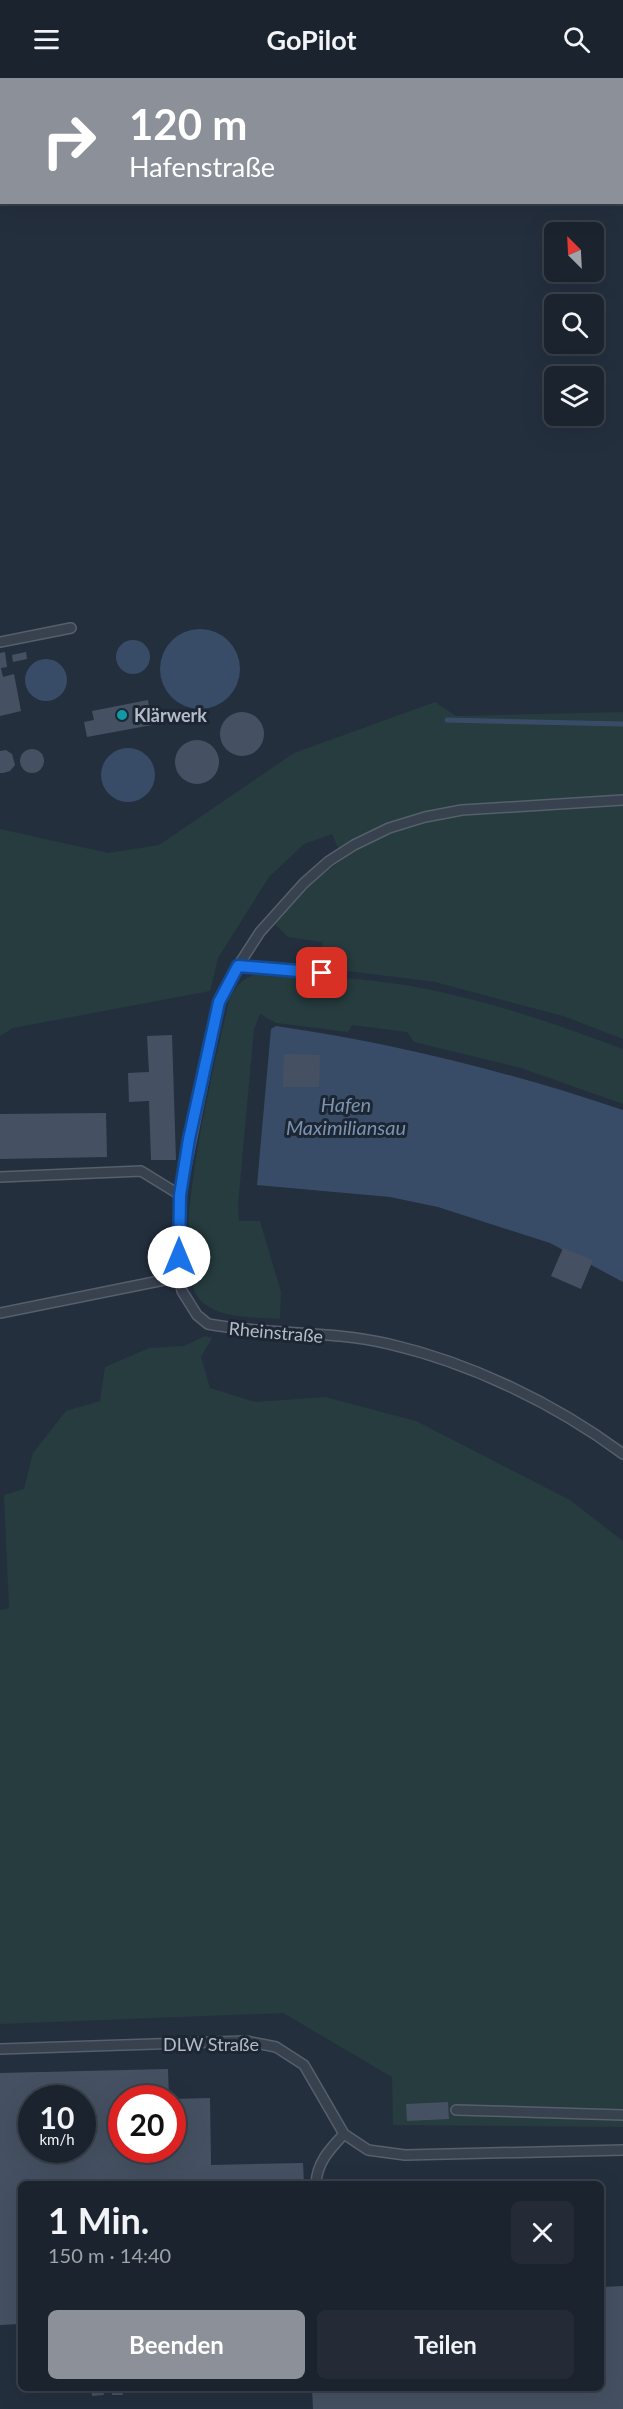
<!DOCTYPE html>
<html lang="de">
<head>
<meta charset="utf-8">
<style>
	:root { --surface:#1b232e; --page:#242b36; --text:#f1f3f6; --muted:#a0a4aa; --line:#39404a; --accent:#8c9099 }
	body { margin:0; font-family:Lato,sans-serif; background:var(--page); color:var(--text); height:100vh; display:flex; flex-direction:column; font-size:22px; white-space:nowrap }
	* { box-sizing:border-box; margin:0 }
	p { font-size:20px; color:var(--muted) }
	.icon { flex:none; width:33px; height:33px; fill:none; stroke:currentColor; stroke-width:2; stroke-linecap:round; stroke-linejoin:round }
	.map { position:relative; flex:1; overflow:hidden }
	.drawer { position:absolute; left:18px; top:2103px; width:586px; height:210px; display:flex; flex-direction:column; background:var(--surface); border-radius:9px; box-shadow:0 6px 24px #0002,0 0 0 2px var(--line) }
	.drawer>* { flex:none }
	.banner { position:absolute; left:0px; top:0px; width:624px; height:126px; box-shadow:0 6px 24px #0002,0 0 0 2px var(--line); background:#8c9099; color:#fff; overflow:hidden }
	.needle { width:39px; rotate:336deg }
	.tools { position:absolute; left:544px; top:144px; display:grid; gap:12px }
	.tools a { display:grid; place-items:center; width:60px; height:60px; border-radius:9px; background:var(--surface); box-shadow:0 6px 24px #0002,0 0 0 2px var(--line); font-size:30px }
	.speed { position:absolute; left:18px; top:2007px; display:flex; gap:12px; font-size:30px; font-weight:700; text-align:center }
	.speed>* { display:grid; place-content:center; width:78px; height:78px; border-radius:50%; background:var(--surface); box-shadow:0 6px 24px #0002,0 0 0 2px var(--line); line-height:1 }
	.speed small { font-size:15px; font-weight:400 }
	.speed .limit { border:9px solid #d22; background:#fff; color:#111 }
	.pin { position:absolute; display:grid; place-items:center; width:51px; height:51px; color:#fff; margin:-26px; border-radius:12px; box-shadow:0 3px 9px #0006 }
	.me { position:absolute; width:66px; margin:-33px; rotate:0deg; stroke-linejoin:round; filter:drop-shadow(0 0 4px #0008) }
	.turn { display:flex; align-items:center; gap:21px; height:126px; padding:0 30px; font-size:27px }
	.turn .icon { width:78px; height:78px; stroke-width:2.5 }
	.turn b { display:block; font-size:42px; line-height:51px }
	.round { display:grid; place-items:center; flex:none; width:63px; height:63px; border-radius:9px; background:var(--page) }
	.headline { display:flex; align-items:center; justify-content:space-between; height:102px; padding:0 30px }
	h1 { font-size:36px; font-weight:700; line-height:45px }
	.cta { display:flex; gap:12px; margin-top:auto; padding:12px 30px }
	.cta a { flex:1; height:69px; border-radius:9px; background:var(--accent); color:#fff; font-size:24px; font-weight:700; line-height:69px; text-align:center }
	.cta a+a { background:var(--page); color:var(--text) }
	header { display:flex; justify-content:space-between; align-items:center; height:78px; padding:0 30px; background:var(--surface); font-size:27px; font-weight:700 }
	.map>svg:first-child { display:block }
	.green { fill:#263c3f }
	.water { fill:#394c67 }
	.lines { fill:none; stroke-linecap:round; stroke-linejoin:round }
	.stream { stroke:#394c67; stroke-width:5 }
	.building { fill:#455162; fill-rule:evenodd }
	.lane-casing { stroke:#565f6c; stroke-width:12 }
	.lane { stroke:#38414e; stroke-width:9 }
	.route-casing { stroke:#114b97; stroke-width:15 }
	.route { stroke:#1a73e8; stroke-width:10 }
	.culture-dot { fill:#0f9aa8; stroke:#1d2633; stroke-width:2 }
	.labels { text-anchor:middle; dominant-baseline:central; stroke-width:6; stroke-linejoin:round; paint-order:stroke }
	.poi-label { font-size:18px; font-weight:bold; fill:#b4bcc9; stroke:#1d2633; text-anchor:start }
	.street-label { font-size:18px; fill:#b4bcc9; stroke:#1d2633 }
	.water-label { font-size:20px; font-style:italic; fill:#7c92b1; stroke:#1d2633 }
</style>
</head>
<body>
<header><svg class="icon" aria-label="menu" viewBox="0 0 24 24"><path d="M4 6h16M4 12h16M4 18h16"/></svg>GoPilot<svg class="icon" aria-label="search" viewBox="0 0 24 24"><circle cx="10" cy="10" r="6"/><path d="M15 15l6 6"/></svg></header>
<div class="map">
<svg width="623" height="2331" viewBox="0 0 623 2331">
	<rect width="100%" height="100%" fill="#242f3e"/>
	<!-- green -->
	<g class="green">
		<path d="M 435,624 L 456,638 L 623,634 L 623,961 L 563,938 L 435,904 L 324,890 L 322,864 L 288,859 L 275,846 L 306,809 L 343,781 L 332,756 L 304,766 L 269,799 L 218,880 L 210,913 L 13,950 L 0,958 L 0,751 L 108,775 L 159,767 L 294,675 Z"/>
		<path d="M 261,895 C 307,898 353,899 398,906 C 475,918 551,944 623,971 L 623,1026 L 521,990 L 414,964 L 407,954 L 352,947 L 348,954 L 276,945 L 260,936 L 254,951 L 238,1126 L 239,1143 L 260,1143 L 281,1214 L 280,1241 C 255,1239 220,1241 201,1223 C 163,1186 218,973 229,922 C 237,906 244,899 261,895 Z"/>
		<path d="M 205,1258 L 212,1260 L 201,1279 L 210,1310 L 255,1324 L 325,1319 L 416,1343 L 570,1422 L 623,1463 L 623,2049 L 393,2047 L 392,1999 L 283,1935 L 0,1946 L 0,1532 L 9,1530 L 4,1417 L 24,1411 L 33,1375 L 66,1333 L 100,1323 L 105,1289 L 149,1270 L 184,1268 Z"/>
	</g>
	<!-- water -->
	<g class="water">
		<circle cx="200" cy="591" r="40"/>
		<circle cx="133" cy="579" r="17"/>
		<circle cx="46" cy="602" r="21"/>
		<circle cx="128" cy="697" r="27"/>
		<path d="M 276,948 C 398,966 506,993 623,1032 L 623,1204 L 550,1165 L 438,1129 L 390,1119 L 257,1107 L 271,951 Z"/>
	</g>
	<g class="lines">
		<!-- stream -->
		<path class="stream" d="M 447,642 L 623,646"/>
	</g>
	<!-- building -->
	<g class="building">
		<path d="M 5,574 L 7,589 L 1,590 L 3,599 L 14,596 L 21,633 L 0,638 L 0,575 Z"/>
		<path d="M 26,574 L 27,581 L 13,584 L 12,577 Z"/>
		<path d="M 148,622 L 152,647 L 87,659 L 84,644 L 94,642 L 92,633 Z"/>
		<circle cx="242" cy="656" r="22"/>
		<circle cx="197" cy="684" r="22"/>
		<circle cx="32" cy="683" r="12"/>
		<path d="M 6,672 L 12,676 L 15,687 L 10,693 L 3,695 L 0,695 L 0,673 Z"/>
		<path d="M 172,957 L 176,1082 L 151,1082 L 149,1023 L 129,1024 L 128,995 L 149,994 L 147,958 Z"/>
		<path d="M 284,976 L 320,977 L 319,1009 L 283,1009 Z"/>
		<path d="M 106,1035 L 107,1079 L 0,1081 L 0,1036 Z"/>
		<path d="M 563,1170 L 593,1182 L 581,1211 L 551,1198 Z"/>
		<path d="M 168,1991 L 169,2020 L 122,2020 L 122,2072 L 172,2072 L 172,2021 L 210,2020 L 211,2087 L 303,2085 L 304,2106 L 21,2106 L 21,2246 L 0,2247 L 0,1995 ZM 32,2020 L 82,2020 L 82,2072 L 32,2072 Z"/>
		<path d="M 448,2024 L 449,2041 L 407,2043 L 406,2026 Z"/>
		<path d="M 623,2208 L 623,2331 L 313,2331 L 312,2310 L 602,2310 L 602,2209 Z"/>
		<path d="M 91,2310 L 103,2310 L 104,2317 L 92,2318 Z"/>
		<path d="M 112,2310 L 122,2310 L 123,2317 L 112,2317 Z"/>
	</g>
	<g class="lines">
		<defs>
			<g id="lane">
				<path d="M 0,564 L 71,550"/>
				<path d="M 623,722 L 462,732 L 425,739 L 389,750 L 354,767 L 329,783 L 304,805 L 260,854 L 238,888 L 219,924 L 180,1117 L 179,1199 L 182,1213 L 197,1237 L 208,1246 C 267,1257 330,1252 389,1266 C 471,1285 556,1326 623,1376"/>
				<path d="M 238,888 L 322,895"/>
				<path d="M 0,1099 L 141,1093 L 180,1117"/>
				<path d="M 0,1235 L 179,1199"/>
				<path d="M 0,1971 L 246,1963 L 276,1969 L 304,1987 L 344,2056 L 368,2072 L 405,2077 L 623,2072"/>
				<path d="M 456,2032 L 623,2037"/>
				<path d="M 316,2106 C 317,2084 330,2071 344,2056"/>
			</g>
		</defs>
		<!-- lane casing -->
		<use href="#lane" class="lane-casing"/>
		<!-- lane -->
		<use href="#lane" class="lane"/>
	</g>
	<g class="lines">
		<defs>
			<path id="route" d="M 179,1179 L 180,1117 L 189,1061 L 219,924 L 238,888 L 322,895"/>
		</defs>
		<!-- route casing -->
		<use href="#route" class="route-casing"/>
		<!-- route -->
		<use href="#route" class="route"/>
	</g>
	<!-- markers -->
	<circle class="culture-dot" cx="122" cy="637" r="6"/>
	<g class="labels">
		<!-- poi labels -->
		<g class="poi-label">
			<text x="134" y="637">Klärwerk</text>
		</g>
		<!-- street labels -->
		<g class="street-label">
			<text transform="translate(276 1254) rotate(5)">Rheinstraße</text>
			<text x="211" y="1966">DLW Straße</text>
		</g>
		<!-- water labels -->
		<g class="water-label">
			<text x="346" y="1026">Hafen<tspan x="346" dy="23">Maximiliansau</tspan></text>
		</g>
	</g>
</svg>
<div class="tools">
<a><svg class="needle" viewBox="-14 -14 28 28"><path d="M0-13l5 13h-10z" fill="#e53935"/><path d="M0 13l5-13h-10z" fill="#a0a4aa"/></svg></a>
<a><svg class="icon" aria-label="search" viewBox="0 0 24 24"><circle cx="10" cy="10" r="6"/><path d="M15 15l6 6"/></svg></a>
<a><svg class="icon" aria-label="layers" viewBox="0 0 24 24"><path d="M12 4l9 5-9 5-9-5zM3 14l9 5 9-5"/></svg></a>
</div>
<div class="speed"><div>10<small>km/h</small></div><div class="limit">20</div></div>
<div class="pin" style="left:322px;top:895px;background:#d93025"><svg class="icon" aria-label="arrive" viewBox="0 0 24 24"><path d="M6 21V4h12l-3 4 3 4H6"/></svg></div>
<svg class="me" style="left:179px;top:1179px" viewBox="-20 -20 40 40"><circle r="19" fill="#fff"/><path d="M0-13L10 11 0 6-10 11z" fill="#1a73e8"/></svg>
<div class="banner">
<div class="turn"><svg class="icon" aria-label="right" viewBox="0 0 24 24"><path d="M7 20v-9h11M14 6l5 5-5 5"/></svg><div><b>120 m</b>Hafenstraße</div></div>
</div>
<section class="drawer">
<div class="headline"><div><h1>1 Min.</h1><p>150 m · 14:40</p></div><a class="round"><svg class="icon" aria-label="close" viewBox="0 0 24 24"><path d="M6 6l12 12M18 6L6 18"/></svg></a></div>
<div class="cta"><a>Beenden</a><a>Teilen</a></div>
</section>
</div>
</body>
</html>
